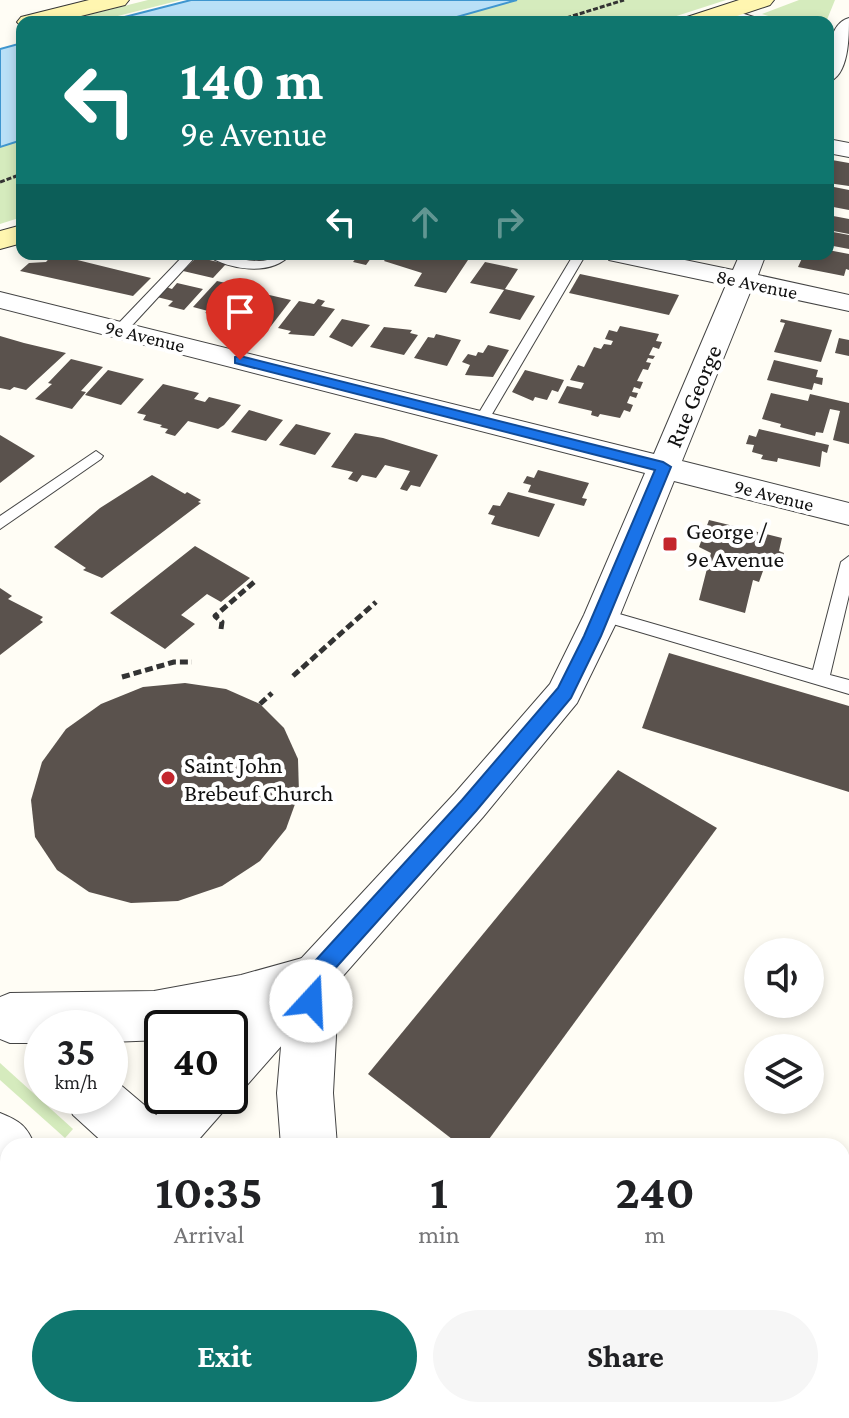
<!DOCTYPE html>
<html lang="en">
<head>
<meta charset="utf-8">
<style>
	:root { --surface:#fff; --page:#f6f6f6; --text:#202124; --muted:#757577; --accent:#0f766e }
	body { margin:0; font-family:"Crimson Pro",serif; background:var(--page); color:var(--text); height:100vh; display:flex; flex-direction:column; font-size:30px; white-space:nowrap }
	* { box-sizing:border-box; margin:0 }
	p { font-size:26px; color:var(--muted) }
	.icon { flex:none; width:44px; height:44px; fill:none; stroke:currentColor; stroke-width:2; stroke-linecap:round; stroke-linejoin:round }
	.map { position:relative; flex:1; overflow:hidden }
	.sheet { position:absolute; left:0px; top:1138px; width:850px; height:280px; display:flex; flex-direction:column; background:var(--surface); border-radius:24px 24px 0 0; box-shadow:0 4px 12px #0003 }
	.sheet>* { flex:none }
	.guide { position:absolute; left:16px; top:16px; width:818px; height:244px; border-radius:16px; box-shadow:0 4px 12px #0003; background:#0f766e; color:#fff; overflow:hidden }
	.buttons { position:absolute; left:744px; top:938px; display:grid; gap:16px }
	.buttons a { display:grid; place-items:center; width:80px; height:80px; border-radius:50%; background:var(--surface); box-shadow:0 4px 12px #0003; font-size:40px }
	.speed { position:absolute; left:24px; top:1010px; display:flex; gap:16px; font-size:40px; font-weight:700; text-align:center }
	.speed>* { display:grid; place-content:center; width:104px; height:104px; border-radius:50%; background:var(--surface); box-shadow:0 4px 12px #0003; line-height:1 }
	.speed small { font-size:20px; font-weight:400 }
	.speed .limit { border:4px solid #111; border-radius:12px; background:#fff; color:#111 }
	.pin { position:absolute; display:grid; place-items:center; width:68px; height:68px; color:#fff; margin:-82px -34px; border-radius:50% 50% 50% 0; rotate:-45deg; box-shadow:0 0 8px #0007 }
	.pin .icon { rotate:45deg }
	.me { position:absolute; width:88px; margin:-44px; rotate:20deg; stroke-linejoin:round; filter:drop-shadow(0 0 6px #0008) }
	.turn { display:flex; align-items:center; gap:28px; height:168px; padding:0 32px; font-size:36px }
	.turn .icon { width:104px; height:104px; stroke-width:2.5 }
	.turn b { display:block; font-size:56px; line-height:68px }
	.lanes { display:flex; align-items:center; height:76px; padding:0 32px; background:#0003; justify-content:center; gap:40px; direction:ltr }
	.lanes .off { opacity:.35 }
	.eta { display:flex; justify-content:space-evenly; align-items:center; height:136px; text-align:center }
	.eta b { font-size:48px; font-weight:700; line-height:56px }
	.primary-button { display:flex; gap:16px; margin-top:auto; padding:16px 32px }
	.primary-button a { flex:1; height:92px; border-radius:48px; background:var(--accent); color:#fff; font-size:32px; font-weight:700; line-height:92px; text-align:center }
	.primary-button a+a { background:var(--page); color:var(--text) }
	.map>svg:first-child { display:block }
	.green { fill:#d5ebbd }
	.water { fill:#b9e0f7; stroke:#3f96cf; stroke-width:2 }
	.building { fill:#5a524d }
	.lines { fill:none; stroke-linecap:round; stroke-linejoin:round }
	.service-casing { stroke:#444; stroke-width:2 }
	.minor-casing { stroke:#444; stroke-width:2 }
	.tertiary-casing { stroke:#444; stroke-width:2 }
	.secondary-casing { stroke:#333; stroke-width:2 }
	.path-far1 { stroke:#333; stroke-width:3; stroke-dasharray:5 2; stroke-linecap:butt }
	.path { stroke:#333; stroke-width:5; stroke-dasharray:8 4; stroke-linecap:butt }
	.service { fill:#fff; fill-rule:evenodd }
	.minor { fill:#fff; fill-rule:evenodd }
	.tertiary { fill:#fff; fill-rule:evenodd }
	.secondary { fill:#fff6b0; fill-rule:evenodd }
	.route { fill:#1a73e8; stroke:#114b97; stroke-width:2 }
	.poi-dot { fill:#c4262e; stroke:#fff; stroke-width:3 }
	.labels { text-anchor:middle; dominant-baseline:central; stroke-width:8; stroke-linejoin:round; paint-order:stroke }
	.far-street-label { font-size:20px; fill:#111; stroke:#fff }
	.street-label { font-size:24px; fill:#111; stroke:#fff }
	.poi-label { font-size:24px; fill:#111; stroke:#fff; text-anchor:start }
</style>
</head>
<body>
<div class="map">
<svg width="849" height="1418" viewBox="0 0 849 1418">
	<rect width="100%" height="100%" fill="#fffdf5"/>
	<!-- green -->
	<g class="green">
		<path d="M 148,0 L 181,0 L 94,22 L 60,22 Z"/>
		<path d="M 517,0 L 726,0 L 658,22 L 439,22 Z"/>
		<path d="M 799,0 L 835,0 L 826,22 L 787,22 L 762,14 Z"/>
		<path d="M 22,140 L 22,217 L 0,224 L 0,147 Z"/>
		<path d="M 0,1063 L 73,1129 L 65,1138 L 0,1080 Z"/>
	</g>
	<!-- water -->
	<g class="water">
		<path d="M 191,0 L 517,0 L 439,22 L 105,22 Z"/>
		<path d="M 22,43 L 22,140 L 0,147 L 0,49 Z"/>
	</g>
	<!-- building -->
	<g class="building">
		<path d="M 832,160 L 849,163 L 849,186 L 828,183 Z"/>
		<path d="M 834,187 L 849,190 L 849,210 L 828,206 Z"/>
		<path d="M 828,215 L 849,219 L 849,234 L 828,230 Z"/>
		<path d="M 828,231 L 849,235 L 849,249 L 828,245 Z"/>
		<path d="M 828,250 L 849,254 L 849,270 L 846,269 L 844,276 L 798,267 L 804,254 L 828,254 Z"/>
		<path d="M 53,254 L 118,270 L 151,278 L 133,296 L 20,271 L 29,263 L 46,262 Z"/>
		<path d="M 374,254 L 366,265 L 353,262 L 356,258 L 346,255 Z"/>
		<path d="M 389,254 L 443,254 L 468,260 L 446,293 L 414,286 L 422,273 L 384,261 Z"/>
		<path d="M 197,257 L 226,264 L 213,278 L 183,271 Z"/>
		<path d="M 485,262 L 518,269 L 505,289 L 535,296 L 520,320 L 489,313 L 504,290 L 470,283 Z"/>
		<path d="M 580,274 L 679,295 L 669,315 L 569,293 Z"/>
		<path d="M 234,280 L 243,282 L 239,286 L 253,290 L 230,316 L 205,313 L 208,311 L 193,307 L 217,281 L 230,284 Z"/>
		<path d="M 177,283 L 203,289 L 184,310 L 168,306 L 173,301 L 157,297 L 166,287 L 172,289 Z"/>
		<path d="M 265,294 L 291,300 L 271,326 L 264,330 L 240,324 Z"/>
		<path d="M 318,299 L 325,301 L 321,306 L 335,309 L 314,336 L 288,334 L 291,331 L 278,328 L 299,301 L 314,304 Z"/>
		<path d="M 342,319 L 370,325 L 352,347 L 329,337 Z"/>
		<path d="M 781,319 L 832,330 L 821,362 L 774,352 L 785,323 L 780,322 Z"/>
		<path d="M 620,326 L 659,334 L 656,341 L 662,342 L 659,349 L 653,347 L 649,355 L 655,356 L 653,359 L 648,358 L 646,362 L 651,363 L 648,370 L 643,369 L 637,381 L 643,382 L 640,389 L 634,387 L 632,392 L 638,393 L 636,398 L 630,396 L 627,403 L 633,405 L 630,412 L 624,410 L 620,418 L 600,414 L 598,417 L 591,415 L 592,411 L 558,403 L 567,386 L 581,389 L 584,383 L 570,380 L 578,365 L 584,367 L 594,347 L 601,349 L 604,344 L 611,345 L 613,341 L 605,339 L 609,330 L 617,332 Z"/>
		<path d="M 384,327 L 412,330 L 410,333 L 418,335 L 404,355 L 370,347 Z"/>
		<path d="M 436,334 L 461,340 L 447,366 L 414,358 L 428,337 L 434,338 Z"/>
		<path d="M 0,336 L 24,343 L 66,353 L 26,390 L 14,387 L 10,390 L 0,388 Z"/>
		<path d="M 839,338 L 849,340 L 849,356 L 835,353 Z"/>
		<path d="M 488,345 L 509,350 L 493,377 L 465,375 L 470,365 L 462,362 L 468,354 L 476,356 L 478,352 L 483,353 Z"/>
		<path d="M 71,359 L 103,367 L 81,391 L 86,392 L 72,409 L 35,399 L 52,384 L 48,383 Z"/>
		<path d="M 774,360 L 818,370 L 816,377 L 823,378 L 822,385 L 814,383 L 812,390 L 767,380 Z"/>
		<path d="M 108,370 L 144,379 L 121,405 L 85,395 Z"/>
		<path d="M 525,370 L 564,380 L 558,392 L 552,390 L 547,400 L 535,397 L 533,401 L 512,392 Z"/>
		<path d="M 163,384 L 199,393 L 194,399 L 205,402 L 209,397 L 241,405 L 224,425 L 218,429 L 188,421 L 175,436 L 165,433 L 168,429 L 160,427 L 162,425 L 143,420 L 146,415 L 137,413 Z"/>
		<path d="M 771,393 L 808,401 L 810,394 L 849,403 L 849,444 L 833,440 L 840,411 L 830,409 L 823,433 L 816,432 L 815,436 L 780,427 L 781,424 L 762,419 Z"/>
		<path d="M 249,410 L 283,420 L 266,441 L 231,432 Z"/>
		<path d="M 296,424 L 331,433 L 315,455 L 279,445 Z"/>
		<path d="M 759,429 L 829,445 L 827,453 L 822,451 L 820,467 L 778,458 L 777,462 L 761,459 L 763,455 L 752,452 L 754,445 L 746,444 L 749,435 L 756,437 Z"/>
		<path d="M 355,433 L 383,438 L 438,455 L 420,487 L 411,485 L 407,491 L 400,489 L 410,471 L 385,465 L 376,478 L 362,475 L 357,482 L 348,479 L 353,472 L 331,467 Z"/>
		<path d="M 0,435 L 35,456 L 0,483 Z"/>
		<path d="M 538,470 L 589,483 L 582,498 L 587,499 L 584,506 L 528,492 L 531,485 L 523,483 L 527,476 L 534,478 Z"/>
		<path d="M 152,475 L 185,494 L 187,492 L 201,500 L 198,502 L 201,503 L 102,578 L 83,570 L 86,568 L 54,547 L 100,508 Z"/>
		<path d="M 508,492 L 555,504 L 539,537 L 491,524 L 495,516 L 488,514 L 493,505 L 500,506 Z"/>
		<path d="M 709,520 L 782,538 L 779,551 L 784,553 L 780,567 L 774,565 L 773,569 L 758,565 L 757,570 L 763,571 L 759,582 L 753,580 L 745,613 L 699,600 L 711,553 L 699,547 Z"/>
		<path d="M 195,546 L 250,578 L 221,602 L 207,594 L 181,615 L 195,624 L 165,649 L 110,613 Z"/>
		<path d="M 0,588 L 12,596 L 8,599 L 43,617 L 40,620 L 43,622 L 0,655 Z"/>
		<path d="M 669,653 L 849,706 L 849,792 L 642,728 Z"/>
		<path d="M 185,683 L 226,689 L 260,704 L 284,728 L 298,759 L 299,793 L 286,829 L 260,861 L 222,886 L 178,901 L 131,903 L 89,892 L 57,870 L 35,837 L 31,800 L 42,762 L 66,729 L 101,704 L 143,687 Z"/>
		<path d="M 618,770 L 717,828 L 484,1146 L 461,1146 L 368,1074 Z"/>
		<path d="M 842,1307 L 849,1311 L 849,1418 L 718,1418 L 705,1410 L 842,1410 Z"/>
	</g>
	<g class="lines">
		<defs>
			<g id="service">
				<path d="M 185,254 L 198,254 L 125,333 L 115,333 L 115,327 Z"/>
				<path d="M 205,254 C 224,254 240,261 259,261 C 272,261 276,254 291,254 C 271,277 228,270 205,254 Z"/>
				<path d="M 574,254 L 586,254 L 488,421 L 486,424 L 476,424 L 474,421 Z"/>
				<path d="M 96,451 L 103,456 L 101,459 L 0,529 L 0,516 Z"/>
				<path d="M 849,556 L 849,595 L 830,675 L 849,680 L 849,694 L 596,619 L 594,615 L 602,609 L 813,670 L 841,562 Z"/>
			</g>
			<g id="minor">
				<path d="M 722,7 L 757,18 L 760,22 C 744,22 724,25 712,13 L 715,9 Z"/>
				<path d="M 849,18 C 849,37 849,76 828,82 C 828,63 826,24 849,18 Z"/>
				<path d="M 828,139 L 849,143 L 849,157 L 828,153 Z"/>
				<path d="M 605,254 L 656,254 L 733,270 L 740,254 L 766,254 L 758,275 L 849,295 L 849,311 L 751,290 L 682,461 L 849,503 L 849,525 L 674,481 L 620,615 L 577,703 L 483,817 L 247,1085 L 230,1092 L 230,1035 L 455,793 L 550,684 L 584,615 L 645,473 L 0,308 L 0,292 L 654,454 L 726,285 L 609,260 Z"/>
				<path d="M 173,1096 L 229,1096 L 222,1113 L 193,1146 L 136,1146 L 144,1129 Z"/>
				<path d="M 8,1294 L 8,1354 L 0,1357 L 0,1298 Z"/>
			</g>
			<g id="tertiary">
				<path d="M 313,955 L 331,962 L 339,979 L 333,1093 L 337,1146 L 281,1146 L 277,1093 L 284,1012 L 224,1028 L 162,1028 L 162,1040 L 110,1042 L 110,1028 L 42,1028 L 42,1043 L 10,1043 L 0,1039 L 0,997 L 10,993 L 154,991 L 241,975 Z"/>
				<path d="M 110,1076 L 169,1126 L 177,1146 L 107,1146 L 73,1115 L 65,1096 L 110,1096 Z"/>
				<path d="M 0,1113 C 20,1121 27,1126 35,1146 L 8,1146 L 8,1177 L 0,1174 Z"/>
				<path d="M 285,1410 L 357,1410 L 360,1418 L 288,1418 Z"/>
				<path d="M 473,1410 L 546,1410 L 549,1418 L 476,1418 Z"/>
			</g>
			<g id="secondary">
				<path d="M 89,0 L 129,0 L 125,5 L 57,22 L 22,22 L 22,27 L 17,22 L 21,17 Z"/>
				<path d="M 739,0 L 774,0 L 770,5 L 719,22 L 683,22 L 687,17 Z"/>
				<path d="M 22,225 L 22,243 L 0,249 L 0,231 Z"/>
			</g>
		</defs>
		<!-- service casing -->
		<use href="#service" class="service-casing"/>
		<!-- minor casing -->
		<use href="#minor" class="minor-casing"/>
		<!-- tertiary casing -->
		<use href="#tertiary" class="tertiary-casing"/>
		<!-- secondary casing -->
		<use href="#secondary" class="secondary-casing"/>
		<!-- path-far1 -->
		<g class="path-far1">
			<path d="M 553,22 L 624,0"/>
			<path d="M 0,182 L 22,174"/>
		</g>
		<!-- path -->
		<g class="path">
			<path d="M 221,629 L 222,622 L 215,616 L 254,582"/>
			<path d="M 293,676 L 376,602"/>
			<path d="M 122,677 L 174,662 L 192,662"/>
			<path d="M 260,704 L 272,693"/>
		</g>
		<!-- service -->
		<use href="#service" class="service"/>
		<!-- minor -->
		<use href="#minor" class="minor"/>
		<!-- tertiary -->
		<use href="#tertiary" class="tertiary"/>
		<!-- secondary -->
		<use href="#secondary" class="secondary"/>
	</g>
	<!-- route -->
	<path class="route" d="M 240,356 L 663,462 L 671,467 L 601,636 L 571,698 L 476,811 L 323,982 L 319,1009 L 311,1012 L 304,1009 L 300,1001 L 305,972 L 462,800 L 558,688 L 584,636 L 655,470 L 235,363 L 235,357 Z"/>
	<!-- markers -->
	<g class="poi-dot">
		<rect x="662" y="536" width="16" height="16" rx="4"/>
		<circle cx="168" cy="778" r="8"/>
	</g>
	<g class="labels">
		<!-- far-street labels -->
		<g class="far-street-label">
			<text transform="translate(757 284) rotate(12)">8e Avenue</text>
			<text transform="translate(145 336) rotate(14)">9e Avenue</text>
			<text transform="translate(774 495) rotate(14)">9e Avenue</text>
		</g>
		<!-- street labels -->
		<g class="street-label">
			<text transform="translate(693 396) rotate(-67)">Rue George</text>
		</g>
		<!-- poi labels -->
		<g class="poi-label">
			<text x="686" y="530">George /<tspan x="686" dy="28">9e Avenue</tspan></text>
			<text x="184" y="764">Saint John<tspan x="184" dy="28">Brebeuf Church</tspan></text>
		</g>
	</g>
</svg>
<div class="buttons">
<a><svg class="icon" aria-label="sound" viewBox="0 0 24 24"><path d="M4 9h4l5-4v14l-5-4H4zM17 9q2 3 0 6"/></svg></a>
<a><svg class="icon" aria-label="layers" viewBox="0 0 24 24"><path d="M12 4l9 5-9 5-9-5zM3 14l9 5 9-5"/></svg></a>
</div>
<div class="speed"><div>35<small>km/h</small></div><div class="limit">40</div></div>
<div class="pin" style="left:240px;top:360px;background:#d93025"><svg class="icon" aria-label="arrive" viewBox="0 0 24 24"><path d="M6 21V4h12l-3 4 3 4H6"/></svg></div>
<svg class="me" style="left:311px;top:1001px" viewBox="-20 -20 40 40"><circle r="19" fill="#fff"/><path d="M0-13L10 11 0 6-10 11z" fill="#1a73e8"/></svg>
<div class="guide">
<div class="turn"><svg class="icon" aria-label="left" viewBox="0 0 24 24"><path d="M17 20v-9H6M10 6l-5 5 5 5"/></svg><div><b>140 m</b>9e Avenue</div></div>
<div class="lanes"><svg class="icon" aria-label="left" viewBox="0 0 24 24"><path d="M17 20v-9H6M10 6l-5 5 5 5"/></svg><svg class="icon off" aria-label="ahead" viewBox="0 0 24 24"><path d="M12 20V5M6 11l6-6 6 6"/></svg><svg class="icon off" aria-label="right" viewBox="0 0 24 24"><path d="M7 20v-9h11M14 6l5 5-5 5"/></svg></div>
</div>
<section class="sheet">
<div class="eta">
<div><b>10:35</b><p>Arrival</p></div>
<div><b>1</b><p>min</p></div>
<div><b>240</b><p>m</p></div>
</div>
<div class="primary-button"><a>Exit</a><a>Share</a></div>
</section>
</div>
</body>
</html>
